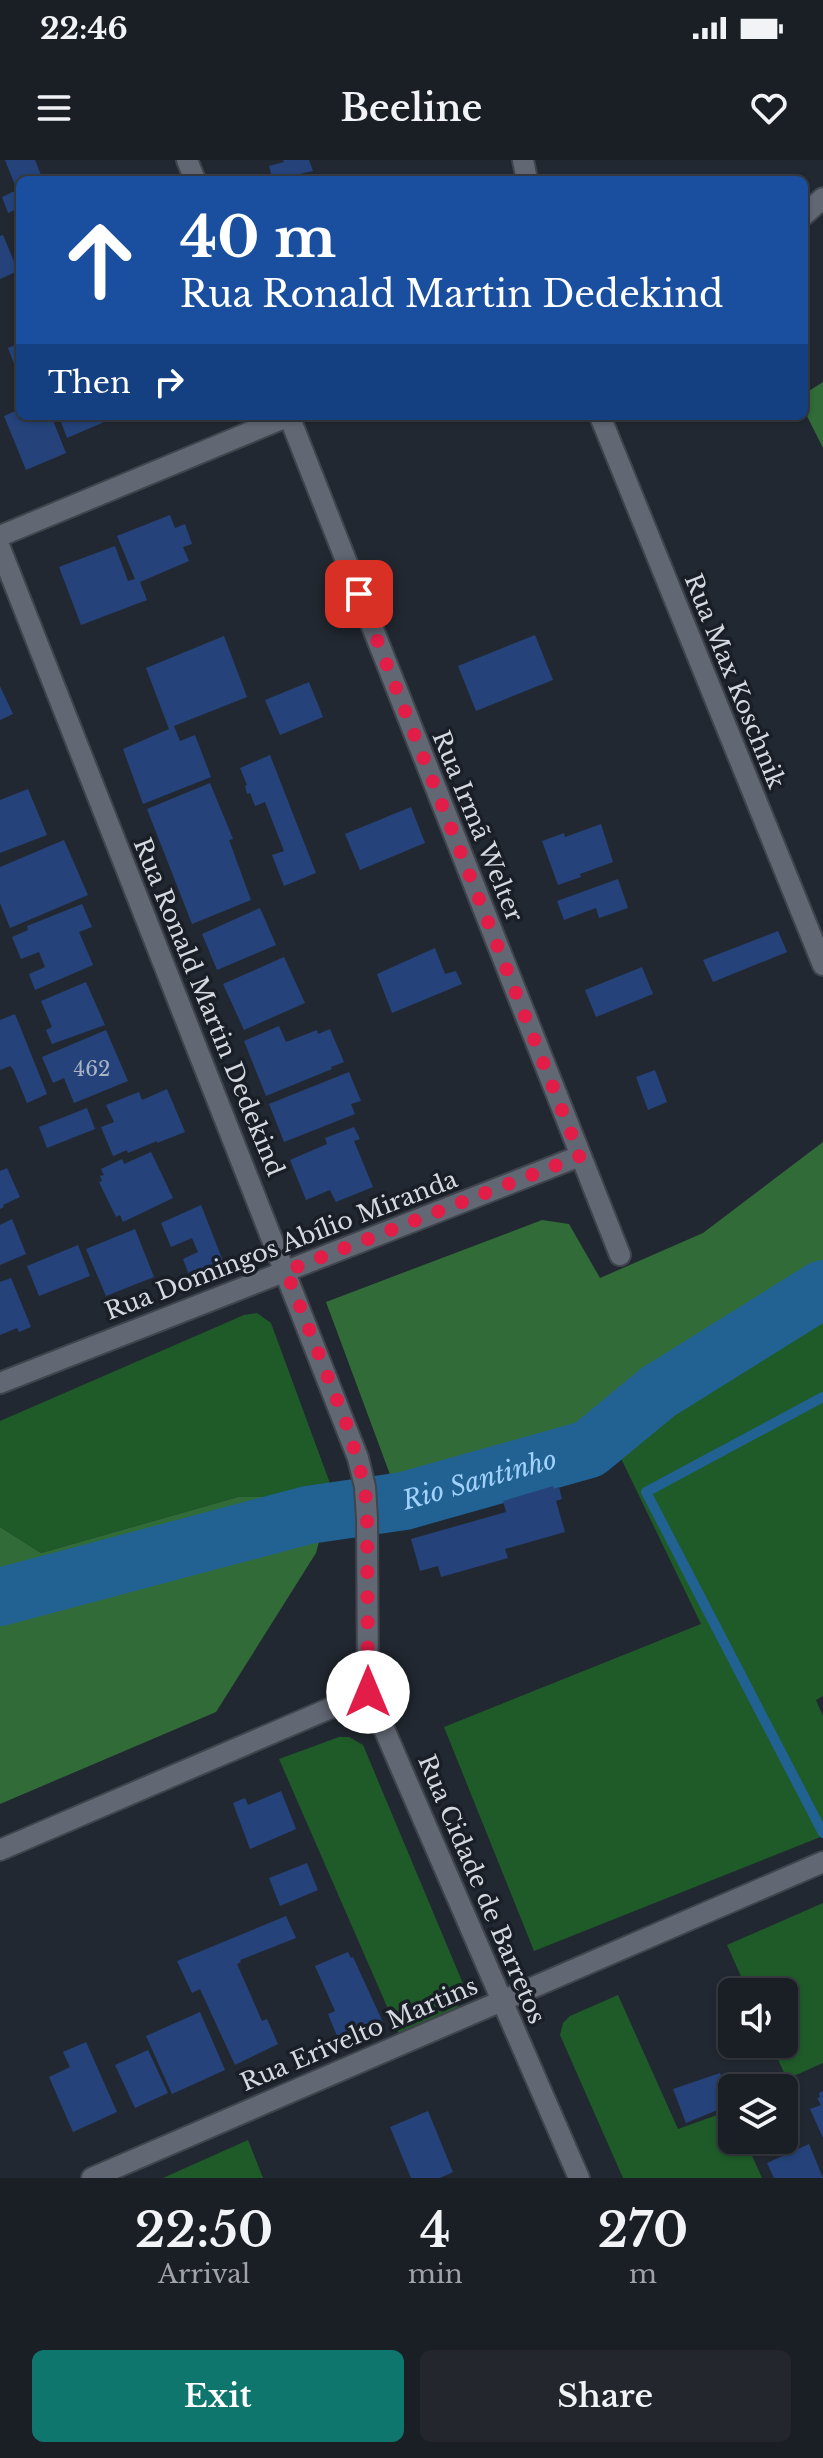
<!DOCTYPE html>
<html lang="en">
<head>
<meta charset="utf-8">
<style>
	:root { --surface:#1a1e25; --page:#23272d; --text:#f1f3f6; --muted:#9fa2a7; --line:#383c42; --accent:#0f766e }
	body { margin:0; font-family:"Libre Baskerville",serif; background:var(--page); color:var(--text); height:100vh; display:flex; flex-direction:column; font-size:30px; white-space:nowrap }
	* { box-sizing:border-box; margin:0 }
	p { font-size:26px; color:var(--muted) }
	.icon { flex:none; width:44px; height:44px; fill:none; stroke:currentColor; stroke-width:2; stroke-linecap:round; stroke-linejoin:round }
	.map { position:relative; height:2018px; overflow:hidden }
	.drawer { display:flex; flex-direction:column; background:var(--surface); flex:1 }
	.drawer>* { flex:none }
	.top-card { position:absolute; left:16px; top:16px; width:792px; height:244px; border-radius:12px; box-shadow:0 2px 6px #0004,0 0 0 2px var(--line); background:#1a4fa0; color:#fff; overflow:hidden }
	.fabs { position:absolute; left:718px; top:1818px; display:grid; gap:16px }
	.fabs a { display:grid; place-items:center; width:80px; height:80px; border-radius:12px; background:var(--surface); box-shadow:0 2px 6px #0004,0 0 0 2px var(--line); font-size:40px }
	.pin { position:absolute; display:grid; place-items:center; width:68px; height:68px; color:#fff; margin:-34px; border-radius:16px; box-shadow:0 4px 12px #0006 }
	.me { position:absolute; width:88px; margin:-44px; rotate:0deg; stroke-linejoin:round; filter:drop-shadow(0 0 6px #0008) }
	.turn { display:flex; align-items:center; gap:28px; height:168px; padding:0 32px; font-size:36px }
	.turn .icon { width:104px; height:104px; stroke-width:2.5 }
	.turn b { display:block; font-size:56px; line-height:68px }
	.then { display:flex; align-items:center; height:76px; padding:0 32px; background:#0003; gap:16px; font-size:30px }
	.eta { display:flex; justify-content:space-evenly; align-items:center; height:136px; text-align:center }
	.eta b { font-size:48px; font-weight:600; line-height:56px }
	.action { display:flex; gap:16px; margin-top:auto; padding:16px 32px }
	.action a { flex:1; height:92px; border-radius:12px; background:var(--accent); color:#fff; font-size:32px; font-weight:600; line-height:92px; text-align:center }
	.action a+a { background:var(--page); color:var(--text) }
	.status { display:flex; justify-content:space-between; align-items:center; height:56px; padding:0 40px; background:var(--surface); direction:ltr }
	.status svg { height:22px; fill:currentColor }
	header { display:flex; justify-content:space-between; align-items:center; height:104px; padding:0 32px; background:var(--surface); font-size:36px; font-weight:600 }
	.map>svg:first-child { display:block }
	.green { fill:#1e5b28 }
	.forest { fill:#306b38 }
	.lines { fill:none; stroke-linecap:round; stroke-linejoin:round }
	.stream { stroke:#216293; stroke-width:10 }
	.river { stroke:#216293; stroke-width:58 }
	.building { fill:#25437a }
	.minor-casing { stroke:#40444d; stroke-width:24 }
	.tertiary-casing { stroke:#40444d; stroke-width:24 }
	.minor { stroke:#616773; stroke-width:20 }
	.tertiary { stroke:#616773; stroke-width:20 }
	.route { stroke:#e11d48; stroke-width:14; stroke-dasharray:0 25.2 }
	.labels { text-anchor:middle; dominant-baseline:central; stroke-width:7; stroke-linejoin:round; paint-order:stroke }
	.number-label { font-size:20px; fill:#a9b4c6 }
	.street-label { font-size:24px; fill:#d5d9e0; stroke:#191e27 }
	.water-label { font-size:26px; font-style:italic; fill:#a1d2fd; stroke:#191e27 }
</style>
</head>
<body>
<div class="status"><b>22:46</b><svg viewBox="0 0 49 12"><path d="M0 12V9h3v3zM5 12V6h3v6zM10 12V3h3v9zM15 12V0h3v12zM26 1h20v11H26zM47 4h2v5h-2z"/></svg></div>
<header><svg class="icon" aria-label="menu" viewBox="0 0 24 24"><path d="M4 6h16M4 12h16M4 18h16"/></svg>Beeline<svg class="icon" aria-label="heart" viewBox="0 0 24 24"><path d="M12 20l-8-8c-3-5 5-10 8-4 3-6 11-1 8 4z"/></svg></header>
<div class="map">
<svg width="823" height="2018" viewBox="0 0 823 2018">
	<rect width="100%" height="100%" fill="#222831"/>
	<!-- green -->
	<g class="green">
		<path d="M 823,1144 L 823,1536 L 816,1540 L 823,1556 L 823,1676 L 534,1791 L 444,1567 L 701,1464 L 615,1286 L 652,1256 L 695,1232 Z"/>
		<path d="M 257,1153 L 271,1163 L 331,1326 L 331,1337 L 238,1337 L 41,1393 L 0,1367 L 0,1261 L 244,1155 Z"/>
		<path d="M 339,1577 L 349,1577 L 363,1585 L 464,1826 L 461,1842 L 455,1850 L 399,1874 L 279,1599 Z"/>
		<path d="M 823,1743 L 823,1903 L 787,1919 L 771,1884 L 784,1884 L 784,1832 L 748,1832 L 727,1785 Z"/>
		<path d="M 618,1835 L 678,1969 L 731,1950 L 732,1980 L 745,1980 L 762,2018 L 623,2018 L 560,1875 L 563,1863 L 570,1856 Z"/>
		<path d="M 248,1980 L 263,2018 L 163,2018 Z"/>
	</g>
	<!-- forest -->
	<g class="forest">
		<path d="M 823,222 L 823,288 L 804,250 L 804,234 Z"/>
		<path d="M 823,982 L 823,1104 L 583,1275 L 395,1328 L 326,1142 L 542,1060 L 569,1064 L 600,1118 L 703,1073 Z"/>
		<path d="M 238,1337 L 331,1337 L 316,1393 L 216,1552 L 0,1644 L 0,1367 L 41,1393 Z"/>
	</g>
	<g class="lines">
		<!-- stream -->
		<path class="stream" d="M 823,1237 L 646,1332 L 823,1673"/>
		<!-- river -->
		<path class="river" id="s1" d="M 0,1437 L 308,1355 L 404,1341 L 589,1289 L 658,1232 L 823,1129"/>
	</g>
	<!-- building -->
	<g class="building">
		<path d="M 5,0 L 35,0 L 43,20 L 20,20 L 20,48 L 8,53 L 2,37 L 17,30 Z"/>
		<path d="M 283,0 L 309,0 L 313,11 L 273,20 L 269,6 L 284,2 Z"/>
		<path d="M 3,75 L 18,111 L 0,119 L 0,76 Z"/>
		<path d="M 20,183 L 20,219 L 8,188 Z"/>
		<path d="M 20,249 L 20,256 L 57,256 L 52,258 L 66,293 L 26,310 L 4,256 Z"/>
		<path d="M 63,256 L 118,256 L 67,278 L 61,262 L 65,260 Z"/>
		<path d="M 170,355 L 175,368 L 185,364 L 192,384 L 183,387 L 189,401 L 140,422 L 147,440 L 81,465 L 59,407 L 115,386 L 128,421 L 135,419 L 117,376 Z"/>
		<path d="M 535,475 L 553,520 L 476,551 L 458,506 Z"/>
		<path d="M 224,476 L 247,537 L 174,566 L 180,581 L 195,575 L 211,617 L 143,644 L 123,589 L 169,569 L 146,508 Z"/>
		<path d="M 309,522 L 323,557 L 280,575 L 265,540 Z"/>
		<path d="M 0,526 L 13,554 L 0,560 Z"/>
		<path d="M 270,595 L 316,713 L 284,726 L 272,695 L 284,691 L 265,642 L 255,646 L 250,633 L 247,634 L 245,626 L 247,625 L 240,608 Z"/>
		<path d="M 210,623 L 233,679 L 229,680 L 251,740 L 192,764 L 147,649 Z"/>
		<path d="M 28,629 L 47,675 L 0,693 L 0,640 Z"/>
		<path d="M 411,647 L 425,683 L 360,710 L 345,674 Z"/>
		<path d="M 601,664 L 613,702 L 580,714 L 581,717 L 558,725 L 542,681 L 564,673 L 565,677 Z"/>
		<path d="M 64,680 L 88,735 L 10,768 L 0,743 L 0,707 Z"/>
		<path d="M 618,719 L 628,748 L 599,758 L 596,748 L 564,760 L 557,741 Z"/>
		<path d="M 82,744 L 92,767 L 79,772 L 93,805 L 35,830 L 29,814 L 45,807 L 39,792 L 21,799 L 12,777 L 28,770 L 27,766 Z"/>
		<path d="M 260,748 L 276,785 L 217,810 L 202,774 Z"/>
		<path d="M 778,771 L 787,792 L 713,822 L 703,800 Z"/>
		<path d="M 435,788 L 445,814 L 456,811 L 462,824 L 392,853 L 377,814 Z"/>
		<path d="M 284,797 L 305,843 L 244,870 L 223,824 Z"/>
		<path d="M 642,807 L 653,834 L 596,857 L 585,830 Z"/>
		<path d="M 86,822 L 105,865 L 52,884 L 46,870 L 52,867 L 41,841 Z"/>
		<path d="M 15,854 L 47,934 L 27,943 L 13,909 L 10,906 L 0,910 L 0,860 Z"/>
		<path d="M 279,866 L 286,882 L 317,870 L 318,874 L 330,869 L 344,902 L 331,907 L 332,909 L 266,936 L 244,881 Z"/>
		<path d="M 106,870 L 128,921 L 74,943 L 64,918 L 53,923 L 42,897 Z"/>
		<path d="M 655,910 L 667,942 L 648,950 L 636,917 Z"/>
		<path d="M 349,912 L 361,941 L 351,944 L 355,954 L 284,982 L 269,944 Z"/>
		<path d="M 167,929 L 185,972 L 157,983 L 157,981 L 128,993 L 127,990 L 113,996 L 101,967 L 114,962 L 106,945 L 139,932 L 142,940 Z"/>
		<path d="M 87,948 L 95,969 L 47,988 L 39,967 Z"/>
		<path d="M 354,967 L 360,979 L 354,981 L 373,1027 L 336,1042 L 330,1030 L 306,1040 L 290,1000 L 327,984 L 325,978 Z"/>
		<path d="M 151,992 L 173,1038 L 123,1062 L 120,1055 L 116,1057 L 99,1022 L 102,1021 L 100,1016 L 104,1015 L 101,1009 L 122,999 L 124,1004 Z"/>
		<path d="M 7,1008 L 20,1037 L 3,1045 L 4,1047 L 0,1049 L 0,1011 Z"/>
		<path d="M 201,1045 L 223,1101 L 189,1115 L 183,1099 L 198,1092 L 192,1078 L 171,1087 L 161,1063 Z"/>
		<path d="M 12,1059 L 26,1094 L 0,1105 L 0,1065 Z"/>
		<path d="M 135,1069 L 154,1117 L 106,1136 L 86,1089 Z"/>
		<path d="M 78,1085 L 90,1116 L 39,1136 L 27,1106 Z"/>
		<path d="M 11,1118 L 31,1167 L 19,1172 L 17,1168 L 0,1175 L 0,1122 Z"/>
		<path d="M 553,1326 L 554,1329 L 559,1327 L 562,1339 L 556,1341 L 565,1372 L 505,1389 L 508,1398 L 441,1417 L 438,1406 L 420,1411 L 411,1379 L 506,1352 L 503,1341 Z"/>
		<path d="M 281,1631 L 296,1669 L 250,1689 L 233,1643 L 245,1638 L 248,1645 Z"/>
		<path d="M 307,1703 L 318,1730 L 280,1746 L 269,1718 Z"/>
		<path d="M 286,1756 L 296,1778 L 240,1800 L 241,1802 L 237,1804 L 262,1861 L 267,1859 L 278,1884 L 235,1905 L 200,1829 L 192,1833 L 177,1801 Z"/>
		<path d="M 348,1792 L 351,1798 L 353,1797 L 386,1869 L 342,1888 L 328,1854 L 335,1851 L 315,1806 Z"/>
		<path d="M 200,1852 L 225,1910 L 172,1934 L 146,1876 Z"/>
		<path d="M 86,1882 L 117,1952 L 73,1972 L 49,1917 L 70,1907 L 63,1892 Z"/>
		<path d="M 148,1890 L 168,1933 L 135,1948 L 115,1905 Z"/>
		<path d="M 720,1913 L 732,1944 L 686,1963 L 673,1929 Z"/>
		<path d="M 823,1931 L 823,1978 L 810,1949 L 821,1945 L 817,1938 L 820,1937 L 819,1933 Z"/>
		<path d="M 428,1951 L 453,2012 L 440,2018 L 411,2018 L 390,1967 Z"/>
		<path d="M 809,1984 L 823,2018 L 774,2018 L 767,2003 Z"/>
	</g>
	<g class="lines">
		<defs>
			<g id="minor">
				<path d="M 187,0 L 195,20"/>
				<path d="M 523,0 L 527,20"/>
				<path d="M 804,55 L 823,38"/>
				<path d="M 289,256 L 620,1095"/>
				<path d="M 600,256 L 823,805"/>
				<path d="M 0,376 L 289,256"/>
				<path d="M 0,1223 L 580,996"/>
				<path d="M 0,1690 L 368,1532"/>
				<path d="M 92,2018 L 823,1702"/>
			</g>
			<path id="tertiary" d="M 0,388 L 358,1298 L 365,1327 L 367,1359 L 368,1532 L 579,2018"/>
		</defs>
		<!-- minor casing -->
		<use href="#minor" class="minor-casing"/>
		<!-- tertiary casing -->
		<use href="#tertiary" class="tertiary-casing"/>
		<!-- minor -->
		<use href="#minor" class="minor"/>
		<!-- tertiary -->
		<use href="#tertiary" class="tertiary"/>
	</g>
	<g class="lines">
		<!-- route -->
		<path class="route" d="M 359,434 L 580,996 L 286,1111 L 348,1268 L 365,1327 L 367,1359 L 368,1532"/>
	</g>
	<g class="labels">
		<!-- number labels -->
		<g class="number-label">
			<text x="92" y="909">462</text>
		</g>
		<!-- street labels -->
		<g class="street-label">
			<text transform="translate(735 521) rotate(68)">Rua Max Koschnik</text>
			<text transform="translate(478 666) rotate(68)">Rua Irmã Welter</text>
			<text transform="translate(209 847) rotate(68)">Rua Ronald Martin Dedekind</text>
			<text transform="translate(281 1085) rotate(-21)">Rua Domingos Abílio Miranda</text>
			<text transform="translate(482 1729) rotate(67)">Rua Cidade de Barretos</text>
			<text transform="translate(359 1874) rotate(-23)">Rua Erivelto Martins</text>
		</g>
		<!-- water labels -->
		<g class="water-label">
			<text stroke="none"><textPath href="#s1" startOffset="494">Rio Santinho</textPath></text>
		</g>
	</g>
</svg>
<div class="fabs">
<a><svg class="icon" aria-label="sound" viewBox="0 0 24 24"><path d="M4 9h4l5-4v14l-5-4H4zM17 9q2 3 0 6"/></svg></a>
<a><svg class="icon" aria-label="layers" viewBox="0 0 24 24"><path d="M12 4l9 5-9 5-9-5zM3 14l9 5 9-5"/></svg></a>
</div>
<div class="pin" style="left:359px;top:434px;background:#d93025"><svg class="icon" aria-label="arrive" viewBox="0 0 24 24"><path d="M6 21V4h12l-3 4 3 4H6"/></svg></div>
<svg class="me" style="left:368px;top:1532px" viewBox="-20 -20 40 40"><circle r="19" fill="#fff"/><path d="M0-13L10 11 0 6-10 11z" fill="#e11d48"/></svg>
<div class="top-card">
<div class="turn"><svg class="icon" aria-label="ahead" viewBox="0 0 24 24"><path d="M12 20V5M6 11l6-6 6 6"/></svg><div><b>40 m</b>Rua Ronald Martin Dedekind</div></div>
<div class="then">Then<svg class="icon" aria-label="right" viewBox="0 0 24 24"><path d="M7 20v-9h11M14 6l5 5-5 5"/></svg></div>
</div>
</div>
<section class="drawer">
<div class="eta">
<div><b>22:50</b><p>Arrival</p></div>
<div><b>4</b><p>min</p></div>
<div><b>270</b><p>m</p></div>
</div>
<div class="action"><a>Exit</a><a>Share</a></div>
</section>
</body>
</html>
